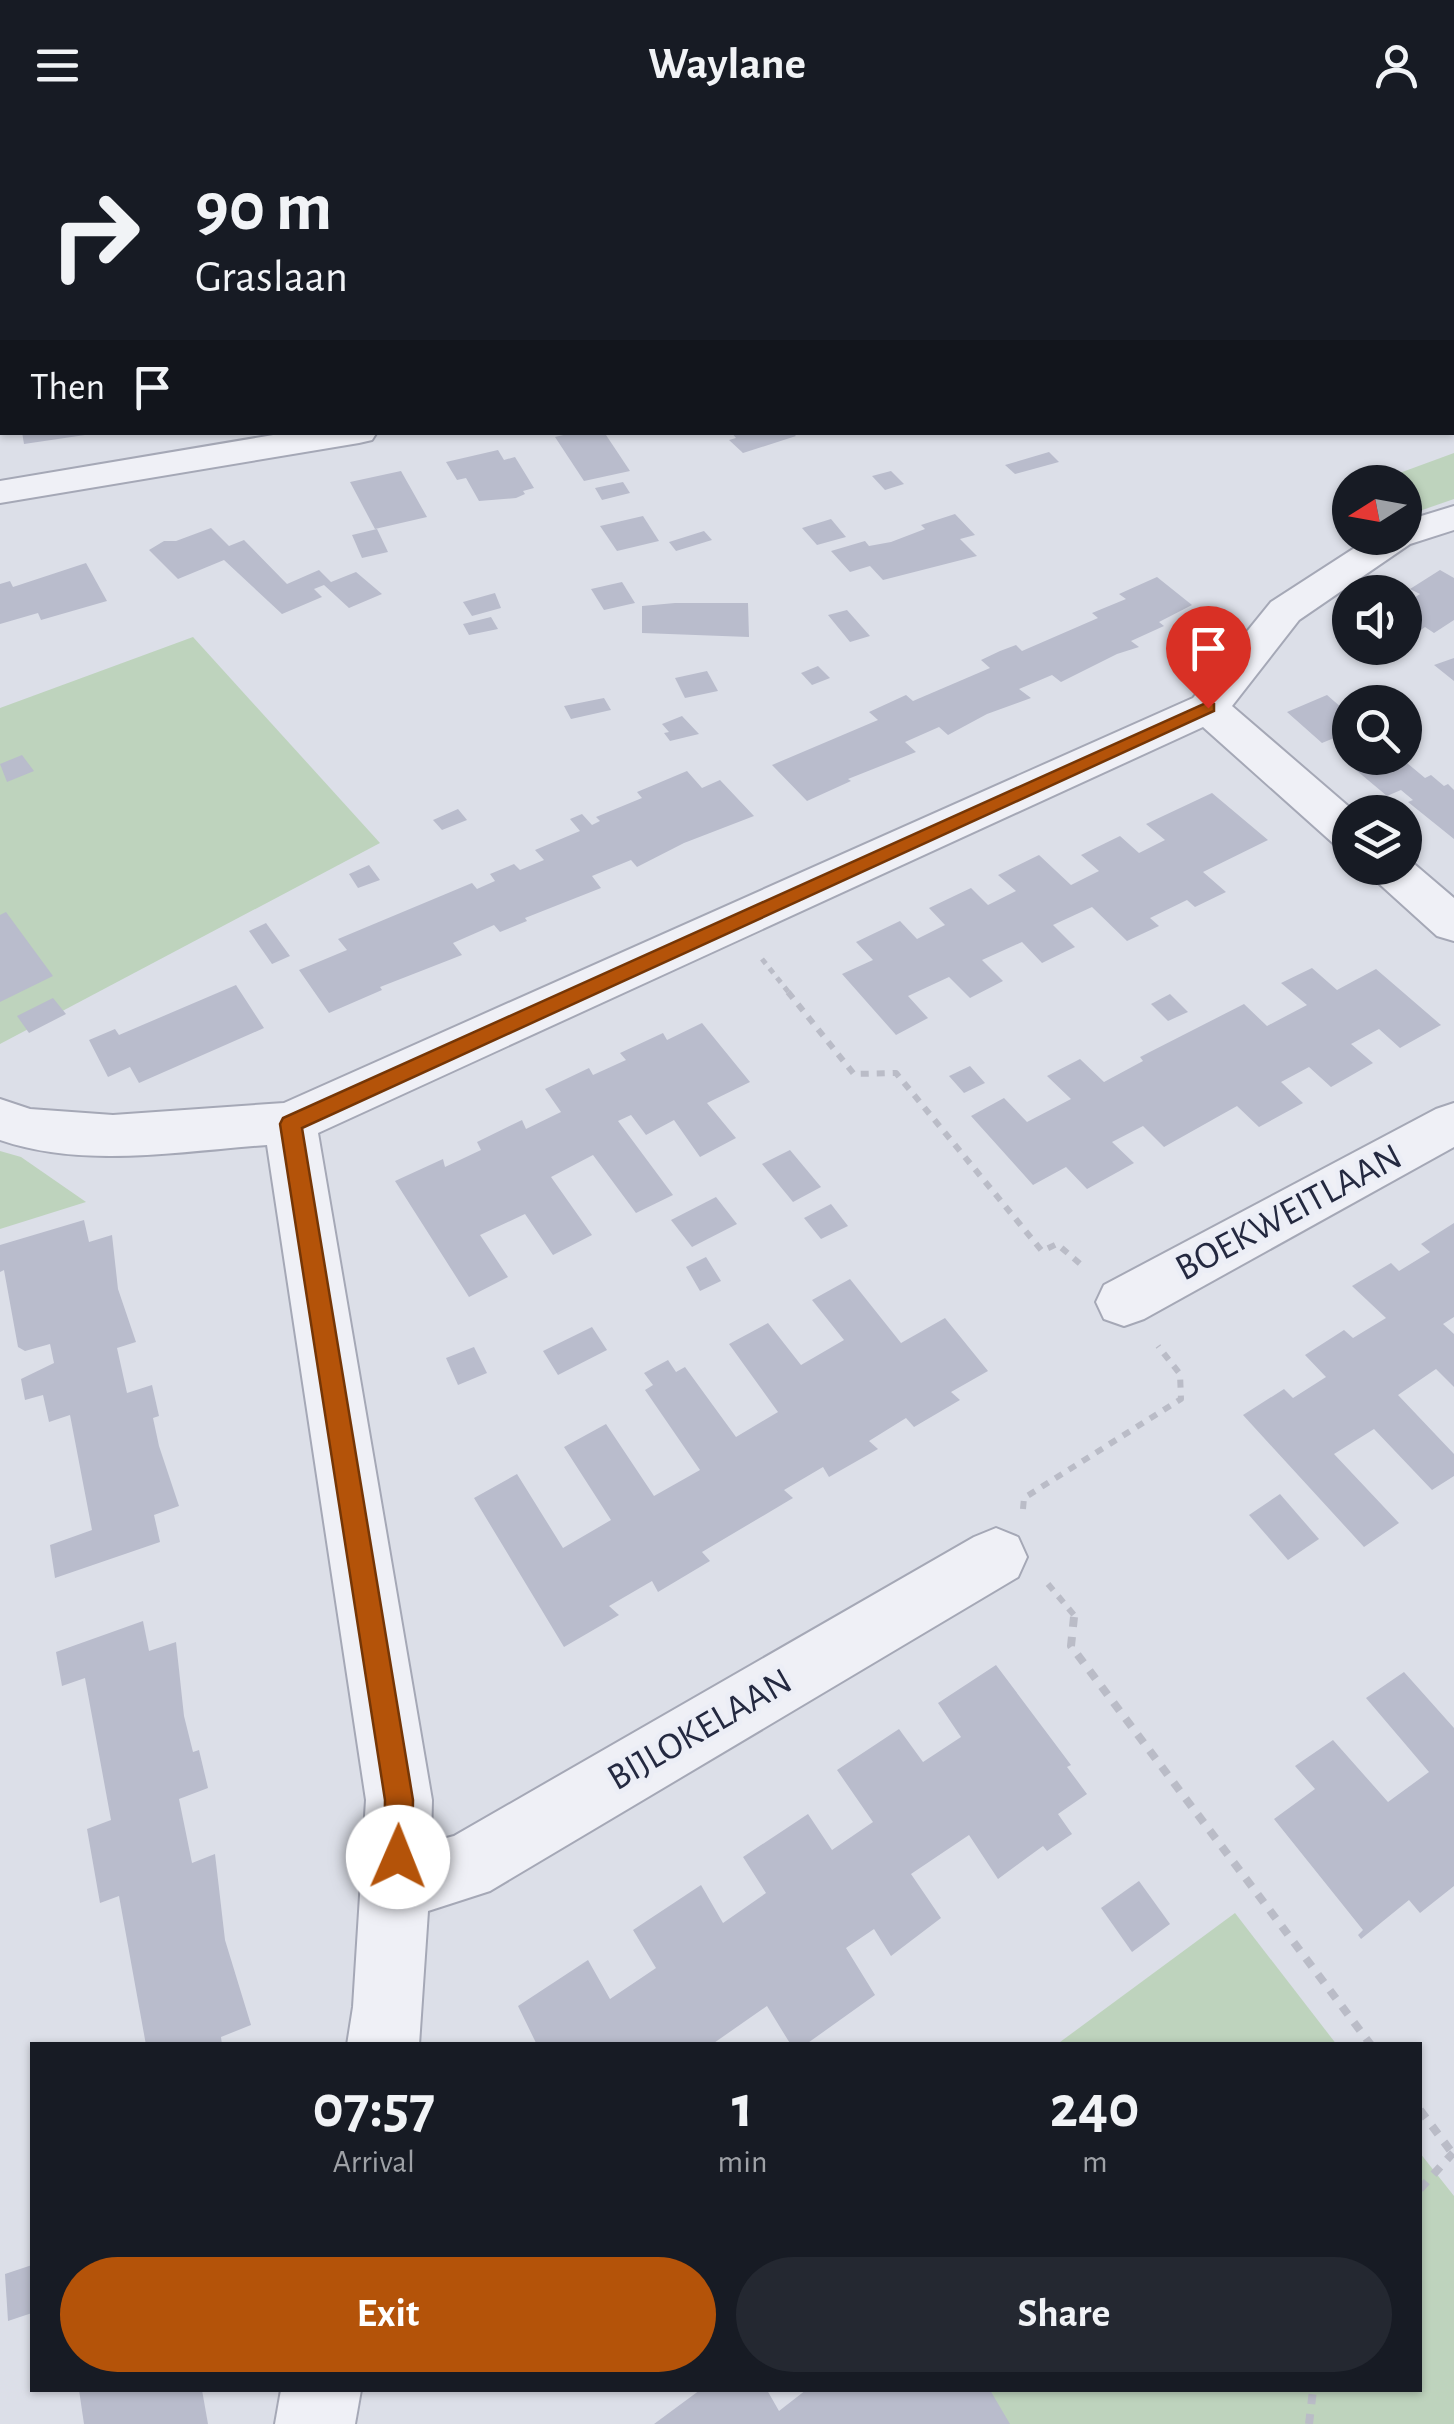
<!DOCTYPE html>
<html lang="en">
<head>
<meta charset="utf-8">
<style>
	:root { --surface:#171b24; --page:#242831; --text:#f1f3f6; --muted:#9ea1a6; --accent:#b45309 }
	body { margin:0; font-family:"Alegreya Sans",sans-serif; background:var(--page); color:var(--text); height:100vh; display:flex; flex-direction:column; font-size:38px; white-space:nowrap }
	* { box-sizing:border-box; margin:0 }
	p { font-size:32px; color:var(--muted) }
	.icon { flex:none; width:55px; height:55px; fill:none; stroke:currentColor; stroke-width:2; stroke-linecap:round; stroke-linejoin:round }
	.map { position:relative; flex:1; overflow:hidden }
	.side { position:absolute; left:30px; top:1912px; width:1392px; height:350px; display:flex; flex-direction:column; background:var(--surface); border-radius:0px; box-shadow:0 2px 8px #0004 }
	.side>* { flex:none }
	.banner { position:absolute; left:0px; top:0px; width:1455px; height:305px; box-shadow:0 2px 8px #0004; background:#171b24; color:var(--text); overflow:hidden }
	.needle { width:65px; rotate:259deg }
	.controls { position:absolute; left:1332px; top:335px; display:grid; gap:20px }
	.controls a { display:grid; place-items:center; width:90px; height:90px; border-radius:50%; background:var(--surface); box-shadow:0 2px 8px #0004; font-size:50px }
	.pin { position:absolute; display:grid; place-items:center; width:85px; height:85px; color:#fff; margin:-102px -42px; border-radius:50% 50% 50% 0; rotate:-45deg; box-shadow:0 0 10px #0007 }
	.pin .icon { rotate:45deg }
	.me { position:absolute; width:110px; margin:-55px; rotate:1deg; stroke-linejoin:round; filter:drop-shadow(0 0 8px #0008) }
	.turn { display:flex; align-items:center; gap:35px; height:210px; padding:0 30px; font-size:45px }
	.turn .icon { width:130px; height:130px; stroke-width:2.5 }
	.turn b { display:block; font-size:70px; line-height:85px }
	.then { display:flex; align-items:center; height:95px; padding:0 30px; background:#0003; gap:20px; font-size:38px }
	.eta { display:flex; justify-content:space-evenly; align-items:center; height:170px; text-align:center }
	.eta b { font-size:60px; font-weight:700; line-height:70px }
	.action { display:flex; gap:20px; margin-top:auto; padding:20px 30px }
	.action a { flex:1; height:115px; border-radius:60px; background:var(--accent); color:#fff; font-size:40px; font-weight:700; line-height:115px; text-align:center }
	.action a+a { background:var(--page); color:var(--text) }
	header { display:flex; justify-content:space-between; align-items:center; height:130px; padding:0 30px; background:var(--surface); font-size:45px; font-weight:700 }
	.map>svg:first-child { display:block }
	.green { fill:#bed3bd }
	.building { fill:#b9bccc }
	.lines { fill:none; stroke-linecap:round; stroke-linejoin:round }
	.minor-casing { stroke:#a5a8b6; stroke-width:4 }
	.path-far2 { stroke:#babcc7; stroke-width:5; stroke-dasharray:6 6; stroke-linecap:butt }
	.path-far1 { stroke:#babcc7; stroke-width:6; stroke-dasharray:8 8; stroke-linecap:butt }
	.path { stroke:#babcc7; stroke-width:8; stroke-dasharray:10 10; stroke-linecap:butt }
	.minor { fill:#eff0f6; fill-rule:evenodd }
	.route { fill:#b45309; stroke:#753606; stroke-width:2.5 }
	.labels { text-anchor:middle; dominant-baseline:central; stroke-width:10; stroke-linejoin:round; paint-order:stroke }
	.street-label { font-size:38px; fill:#242940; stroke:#eceef6 }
</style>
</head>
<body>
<header><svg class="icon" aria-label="menu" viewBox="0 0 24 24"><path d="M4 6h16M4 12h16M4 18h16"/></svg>Waylane<svg class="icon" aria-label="person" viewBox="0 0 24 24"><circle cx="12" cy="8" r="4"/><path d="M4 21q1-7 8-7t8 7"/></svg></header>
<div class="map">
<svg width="1454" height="2294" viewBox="0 0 1454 2294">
	<rect width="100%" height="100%" fill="#dcdfe8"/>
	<!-- green -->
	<g class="green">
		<path d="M 357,0 L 958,0 L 343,2 Z"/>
		<path d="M 1454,323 L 1454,369 L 1405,386 L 1405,352 L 1375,352 Z"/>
		<path d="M 193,507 L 380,713 L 0,914 L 0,578 Z"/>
		<path d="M 0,1021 L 21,1027 L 86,1072 L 0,1099 Z"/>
		<path d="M 1235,1783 L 1337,1915 L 1056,1915 Z"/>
		<path d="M 1420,2023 L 1454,2066 L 1454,2294 L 989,2294 L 972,2260 L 1420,2260 Z"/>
	</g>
	<!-- building -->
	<g class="building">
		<path d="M 22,302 L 85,302 L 85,305 L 24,314 Z"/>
		<path d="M 576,302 L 604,302 L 630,341 L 584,351 L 555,307 Z"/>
		<path d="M 731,302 L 792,302 L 796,306 L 743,323 L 729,310 L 736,308 Z"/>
		<path d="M 498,320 L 504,330 L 515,327 L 534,358 L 523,361 L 525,364 L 516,368 L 479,371 L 466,348 L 457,350 L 446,332 Z"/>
		<path d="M 1049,322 L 1059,332 L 1015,344 L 1005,335 Z"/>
		<path d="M 401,341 L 427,387 L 375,399 L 350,352 Z"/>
		<path d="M 891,341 L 904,354 L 885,360 L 872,346 Z"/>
		<path d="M 623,352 L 630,363 L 602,370 L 595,358 Z"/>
		<path d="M 955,384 L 975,405 L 960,409 L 977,426 L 883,450 L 870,436 L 850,442 L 831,421 L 865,411 L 869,416 L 891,412 L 925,399 L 921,395 Z"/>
		<path d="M 643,386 L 659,411 L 617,421 L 600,396 Z"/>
		<path d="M 831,389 L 846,407 L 817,415 L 802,398 Z"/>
		<path d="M 211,398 L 229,416 L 244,410 L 287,454 L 319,440 L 331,452 L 356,442 L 382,464 L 349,478 L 324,455 L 314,459 L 322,467 L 282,484 L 224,430 L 178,449 L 149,420 L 164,411 L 176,411 Z"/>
		<path d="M 377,399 L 388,422 L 362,428 L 352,405 Z"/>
		<path d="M 704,401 L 712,410 L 676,421 L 669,412 Z"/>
		<path d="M 86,433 L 107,471 L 41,490 L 38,483 L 0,494 L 0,454 L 10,451 L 13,457 Z"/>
		<path d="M 1440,440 L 1454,448 L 1454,490 L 1434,503 L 1425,497 L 1405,511 L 1405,474 L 1420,464 L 1410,459 Z"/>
		<path d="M 1157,447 L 1192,475 L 1159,492 L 1164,496 L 1131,511 L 1139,517 L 1117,524 L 1061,552 L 1052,545 L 1019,559 L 1031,568 L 987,584 L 948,605 L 939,597 L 905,612 L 916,622 L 848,649 L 851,651 L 807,671 L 772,635 L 878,590 L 869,582 L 906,565 L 913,571 L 990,538 L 981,530 L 1000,521 L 1016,515 L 1022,521 L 1098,488 L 1092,483 L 1126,469 L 1119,464 Z"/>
		<path d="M 622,452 L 635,473 L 604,480 L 591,459 Z"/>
		<path d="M 495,463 L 501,478 L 472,486 L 463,472 Z"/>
		<path d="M 675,473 L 748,473 L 749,507 L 642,503 L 642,476 Z"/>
		<path d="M 847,480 L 870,506 L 850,512 L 828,485 Z"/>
		<path d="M 491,487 L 498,499 L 469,505 L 463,494 Z"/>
		<path d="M 1454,528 L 1454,551 L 1434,535 Z"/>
		<path d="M 818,536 L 830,548 L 812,555 L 801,543 Z"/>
		<path d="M 707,541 L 718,561 L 685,568 L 675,548 Z"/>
		<path d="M 1327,565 L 1350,585 L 1350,622 L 1334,608 L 1322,613 L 1287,582 Z"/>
		<path d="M 604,568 L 611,580 L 571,589 L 564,576 Z"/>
		<path d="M 682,586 L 699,604 L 670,611 L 664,603 L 669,602 L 662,594 Z"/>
		<path d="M 22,625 L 34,641 L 7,652 L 0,634 Z"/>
		<path d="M 1356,628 L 1401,628 L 1425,648 L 1431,645 L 1444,656 L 1448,654 L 1454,660 L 1454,709 L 1408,672 L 1413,670 L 1401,660 L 1387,666 L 1350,635 L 1360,631 Z"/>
		<path d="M 687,641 L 702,658 L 720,650 L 754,686 L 684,713 L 637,737 L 631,730 L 592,746 L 601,758 L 525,788 L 527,791 L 500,802 L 494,795 L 453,813 L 462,825 L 380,857 L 382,860 L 329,883 L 299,840 L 347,820 L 338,809 L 472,753 L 477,759 L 495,751 L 490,744 L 514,734 L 520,740 L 544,730 L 535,720 L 580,701 L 570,689 L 582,684 L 592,695 L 600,691 L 596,687 L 642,668 L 637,662 Z"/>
		<path d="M 1212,663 L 1268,710 L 1203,742 L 1226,762 L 1195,777 L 1187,770 L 1150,788 L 1159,796 L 1127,811 L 1092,777 L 1053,795 L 1075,817 L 1042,833 L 1022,812 L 982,830 L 1003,851 L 970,868 L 949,847 L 908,866 L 928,888 L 896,905 L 842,844 L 873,830 L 856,812 L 900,791 L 917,809 L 945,795 L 929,778 L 971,758 L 988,775 L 1016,761 L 998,745 L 1039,725 L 1071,755 L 1099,741 L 1081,725 L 1120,706 L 1139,723 L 1165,710 L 1146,694 Z"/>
		<path d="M 458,679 L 467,690 L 442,700 L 433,690 Z"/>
		<path d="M 369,735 L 380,750 L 358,758 L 349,744 Z"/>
		<path d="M 6,782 L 53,846 L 0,872 L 0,785 Z"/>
		<path d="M 266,793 L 290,826 L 272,834 L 249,801 Z"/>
		<path d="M 1312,838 L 1337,860 L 1376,839 L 1441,895 L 1400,918 L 1379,899 L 1351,914 L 1373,933 L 1331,957 L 1309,937 L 1281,952 L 1303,973 L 1259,997 L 1237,976 L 1164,1017 L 1143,996 L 1112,1012 L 1134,1033 L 1087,1059 L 1066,1037 L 1033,1055 L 971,986 L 1004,968 L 1027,992 L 1071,969 L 1047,946 L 1080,929 L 1104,952 L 1143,931 L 1140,927 L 1244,874 L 1267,896 L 1307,875 L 1281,853 Z"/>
		<path d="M 236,855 L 264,898 L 139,953 L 130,937 L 108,947 L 89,910 L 115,899 L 119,905 Z"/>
		<path d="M 1170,864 L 1188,882 L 1168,891 L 1151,874 Z"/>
		<path d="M 53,868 L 66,884 L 29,903 L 17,886 Z"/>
		<path d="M 702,893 L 750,952 L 707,973 L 736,1008 L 700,1027 L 674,990 L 646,1005 L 631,985 L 618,991 L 673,1065 L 636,1083 L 593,1025 L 551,1047 L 592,1105 L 553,1125 L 525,1084 L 480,1105 L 508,1147 L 469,1167 L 395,1051 L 443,1029 L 445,1037 L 481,1020 L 477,1012 L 522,990 L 526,999 L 561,982 L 545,959 L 589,938 L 593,945 L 626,930 L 620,923 L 663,903 L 667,910 Z"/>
		<path d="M 970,936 L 985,953 L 964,963 L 949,946 Z"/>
		<path d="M 790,1020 L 821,1057 L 793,1072 L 762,1034 Z"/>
		<path d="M 716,1067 L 737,1094 L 692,1117 L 671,1090 Z"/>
		<path d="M 831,1074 L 848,1096 L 821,1109 L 804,1088 Z"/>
		<path d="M 84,1090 L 89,1112 L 112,1105 L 118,1159 L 136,1212 L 117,1218 L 127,1263 L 152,1255 L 159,1286 L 153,1288 L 159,1316 L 179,1376 L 154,1385 L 160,1412 L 55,1448 L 50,1415 L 92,1400 L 70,1285 L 49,1292 L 43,1265 L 25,1270 L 21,1249 L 54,1233 L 50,1214 L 25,1221 L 18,1217 L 4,1140 L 0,1142 L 0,1115 Z"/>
		<path d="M 1454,1093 L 1454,1187 L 1443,1194 L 1454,1204 L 1454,1257 L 1436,1239 L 1398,1265 L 1454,1324 L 1454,1346 L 1432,1360 L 1374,1299 L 1334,1324 L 1399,1393 L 1364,1417 L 1243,1285 L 1284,1259 L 1293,1268 L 1326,1247 L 1305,1225 L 1344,1200 L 1353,1208 L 1386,1188 L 1352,1156 L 1391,1133 L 1399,1141 L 1430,1122 L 1421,1114 Z"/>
		<path d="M 706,1127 L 721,1151 L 700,1161 L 686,1137 Z"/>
		<path d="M 850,1149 L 901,1213 L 945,1188 L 988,1241 L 951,1262 L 960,1270 L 914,1297 L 906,1288 L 869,1311 L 878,1319 L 829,1347 L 823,1337 L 784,1360 L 793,1368 L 702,1422 L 710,1431 L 658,1462 L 652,1451 L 609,1476 L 619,1485 L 564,1517 L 474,1368 L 517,1344 L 563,1418 L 611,1390 L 564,1317 L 606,1294 L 654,1366 L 700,1340 L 645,1260 L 653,1255 L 644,1243 L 668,1230 L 676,1242 L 685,1237 L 736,1307 L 778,1282 L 729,1214 L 768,1193 L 801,1235 L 844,1210 L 812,1170 Z"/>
		<path d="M 592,1197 L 607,1220 L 558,1245 L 543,1221 Z"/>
		<path d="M 474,1217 L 487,1243 L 458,1255 L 446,1228 Z"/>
		<path d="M 1280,1364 L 1319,1409 L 1288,1430 L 1249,1385 Z"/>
		<path d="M 143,1491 L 149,1521 L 176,1512 L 184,1586 L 193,1622 L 199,1620 L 208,1658 L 179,1669 L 192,1733 L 215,1724 L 225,1810 L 251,1895 L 221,1907 L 222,1915 L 146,1915 L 119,1766 L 100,1773 L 87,1699 L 111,1690 L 85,1548 L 62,1556 L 56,1522 Z"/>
		<path d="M 996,1535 L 1071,1635 L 1067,1637 L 1087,1664 L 1058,1684 L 1072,1704 L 1047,1721 L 1043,1716 L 998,1749 L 969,1705 L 911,1744 L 941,1788 L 891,1826 L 874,1799 L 846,1818 L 875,1865 L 805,1915 L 791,1915 L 767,1876 L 711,1915 L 537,1915 L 518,1876 L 588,1830 L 610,1869 L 656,1838 L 633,1800 L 701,1755 L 723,1793 L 766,1763 L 743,1727 L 808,1684 L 832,1720 L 873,1692 L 837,1640 L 899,1599 L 923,1632 L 961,1607 L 938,1573 Z"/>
		<path d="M 1404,1542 L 1454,1598 L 1454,1756 L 1420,1783 L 1409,1770 L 1361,1809 L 1358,1805 L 1363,1800 L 1274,1689 L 1315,1659 L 1295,1636 L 1333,1610 L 1388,1672 L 1429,1642 L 1366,1568 Z"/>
		<path d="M 1139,1751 L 1170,1794 L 1132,1822 L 1101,1778 Z"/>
		<path d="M 32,2135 L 32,2183 L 8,2191 L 5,2144 Z"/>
		<path d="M 79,2260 L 202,2260 L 208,2294 L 84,2294 Z"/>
		<path d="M 700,2260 L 767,2260 L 779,2281 L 806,2260 L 990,2260 L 1010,2294 L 654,2294 Z"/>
	</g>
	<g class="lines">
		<defs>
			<g id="minor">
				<path d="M 86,0 L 116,0 L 117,2 L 88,2 Z"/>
				<path d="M 225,0 L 252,0 L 254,2 L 224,2 Z"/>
				<rect x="0" y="40" width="2" height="18"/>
				<rect x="1452" y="104" width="2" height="20"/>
				<path d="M 291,302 L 377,302 L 372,310 L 359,313 L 0,373 L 0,351 Z"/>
				<path d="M 1454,376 L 1454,400 L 1410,414 L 1299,490 L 1232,576 L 1355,682 L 1350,682 L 1350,718 L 1334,714 L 1203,597 L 318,1003 L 432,1670 L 431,1712 L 454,1706 L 974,1407 L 996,1398 L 1018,1407 L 1027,1427 L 1018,1447 L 490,1761 L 428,1781 L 419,1915 L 347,1915 L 353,1877 L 366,1670 L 267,1015 C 181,1021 84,1039 0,1010 L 0,969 L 30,979 L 113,985 L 284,973 L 1193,568 L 1271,472 L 1370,408 L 1405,408 L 1405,391 Z"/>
				<path d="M 1406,727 L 1454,768 L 1454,811 L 1437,806 L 1374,749 L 1367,738 L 1405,738 Z"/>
				<path d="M 1454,973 L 1454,1017 L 1144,1189 L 1124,1196 L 1104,1189 L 1096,1172 L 1104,1155 L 1436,979 Z"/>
				<path d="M 281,2260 L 361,2260 L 355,2294 L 275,2294 Z"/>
			</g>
		</defs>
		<!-- minor casing -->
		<use href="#minor" class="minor-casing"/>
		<!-- path-far2 -->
		<path class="path-far2" d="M 762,829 L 790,864"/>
		<!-- path-far1 -->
		<g class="path-far1">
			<path d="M 788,862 L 854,944 L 896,943 L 1042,1121 L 1057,1114 L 1085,1138"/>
			<path d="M 1023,1379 L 1024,1368 L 1181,1269 L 1180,1244 L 1158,1216"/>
			<path d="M 1048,1454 L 1074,1485 L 1074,1490"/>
		</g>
		<!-- path -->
		<g class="path">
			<path d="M 1074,1487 L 1071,1516 L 1371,1915"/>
			<path d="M 1420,1980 L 1453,2024"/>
			<path d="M 1420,2059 L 1453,2023"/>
			<path d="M 1309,2294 L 1313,2260"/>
		</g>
		<!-- minor -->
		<use href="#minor" class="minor"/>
	</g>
	<!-- route -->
	<path class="route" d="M 1208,572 L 1214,574 L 1214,581 L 302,998 L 413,1670 L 412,1727 L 408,1737 L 398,1741 L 388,1737 L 384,1727 L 385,1670 L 280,994 L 283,988 Z"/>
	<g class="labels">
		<!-- street labels -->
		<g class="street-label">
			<text transform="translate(1289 1083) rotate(-28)">BOEKWEITLAAN</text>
			<text transform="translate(700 1600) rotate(-30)">BIJLOKELAAN</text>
		</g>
	</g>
</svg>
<div class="controls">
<a><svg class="needle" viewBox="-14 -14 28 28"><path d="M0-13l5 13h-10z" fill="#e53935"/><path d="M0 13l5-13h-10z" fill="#9ea1a6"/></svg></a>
<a><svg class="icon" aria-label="sound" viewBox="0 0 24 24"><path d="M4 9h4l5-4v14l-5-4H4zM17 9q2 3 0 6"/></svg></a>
<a><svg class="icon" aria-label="search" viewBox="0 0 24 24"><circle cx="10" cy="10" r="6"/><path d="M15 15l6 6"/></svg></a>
<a><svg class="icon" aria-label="layers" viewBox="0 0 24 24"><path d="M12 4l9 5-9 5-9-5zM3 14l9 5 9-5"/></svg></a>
</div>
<div class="pin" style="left:1208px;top:578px;background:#d93025"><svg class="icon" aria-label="arrive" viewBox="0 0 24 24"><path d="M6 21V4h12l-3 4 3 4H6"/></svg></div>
<svg class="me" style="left:398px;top:1727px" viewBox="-20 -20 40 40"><circle r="19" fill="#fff"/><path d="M0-13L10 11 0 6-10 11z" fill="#b45309"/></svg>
<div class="banner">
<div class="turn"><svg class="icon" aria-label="right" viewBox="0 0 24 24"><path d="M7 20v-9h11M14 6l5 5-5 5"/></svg><div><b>90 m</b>Graslaan</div></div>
<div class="then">Then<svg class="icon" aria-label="arrive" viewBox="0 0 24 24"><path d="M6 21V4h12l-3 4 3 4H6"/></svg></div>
</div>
<section class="side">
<div class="eta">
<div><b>07:57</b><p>Arrival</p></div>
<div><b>1</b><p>min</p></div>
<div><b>240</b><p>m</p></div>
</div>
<div class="action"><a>Exit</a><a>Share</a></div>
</section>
</div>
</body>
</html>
